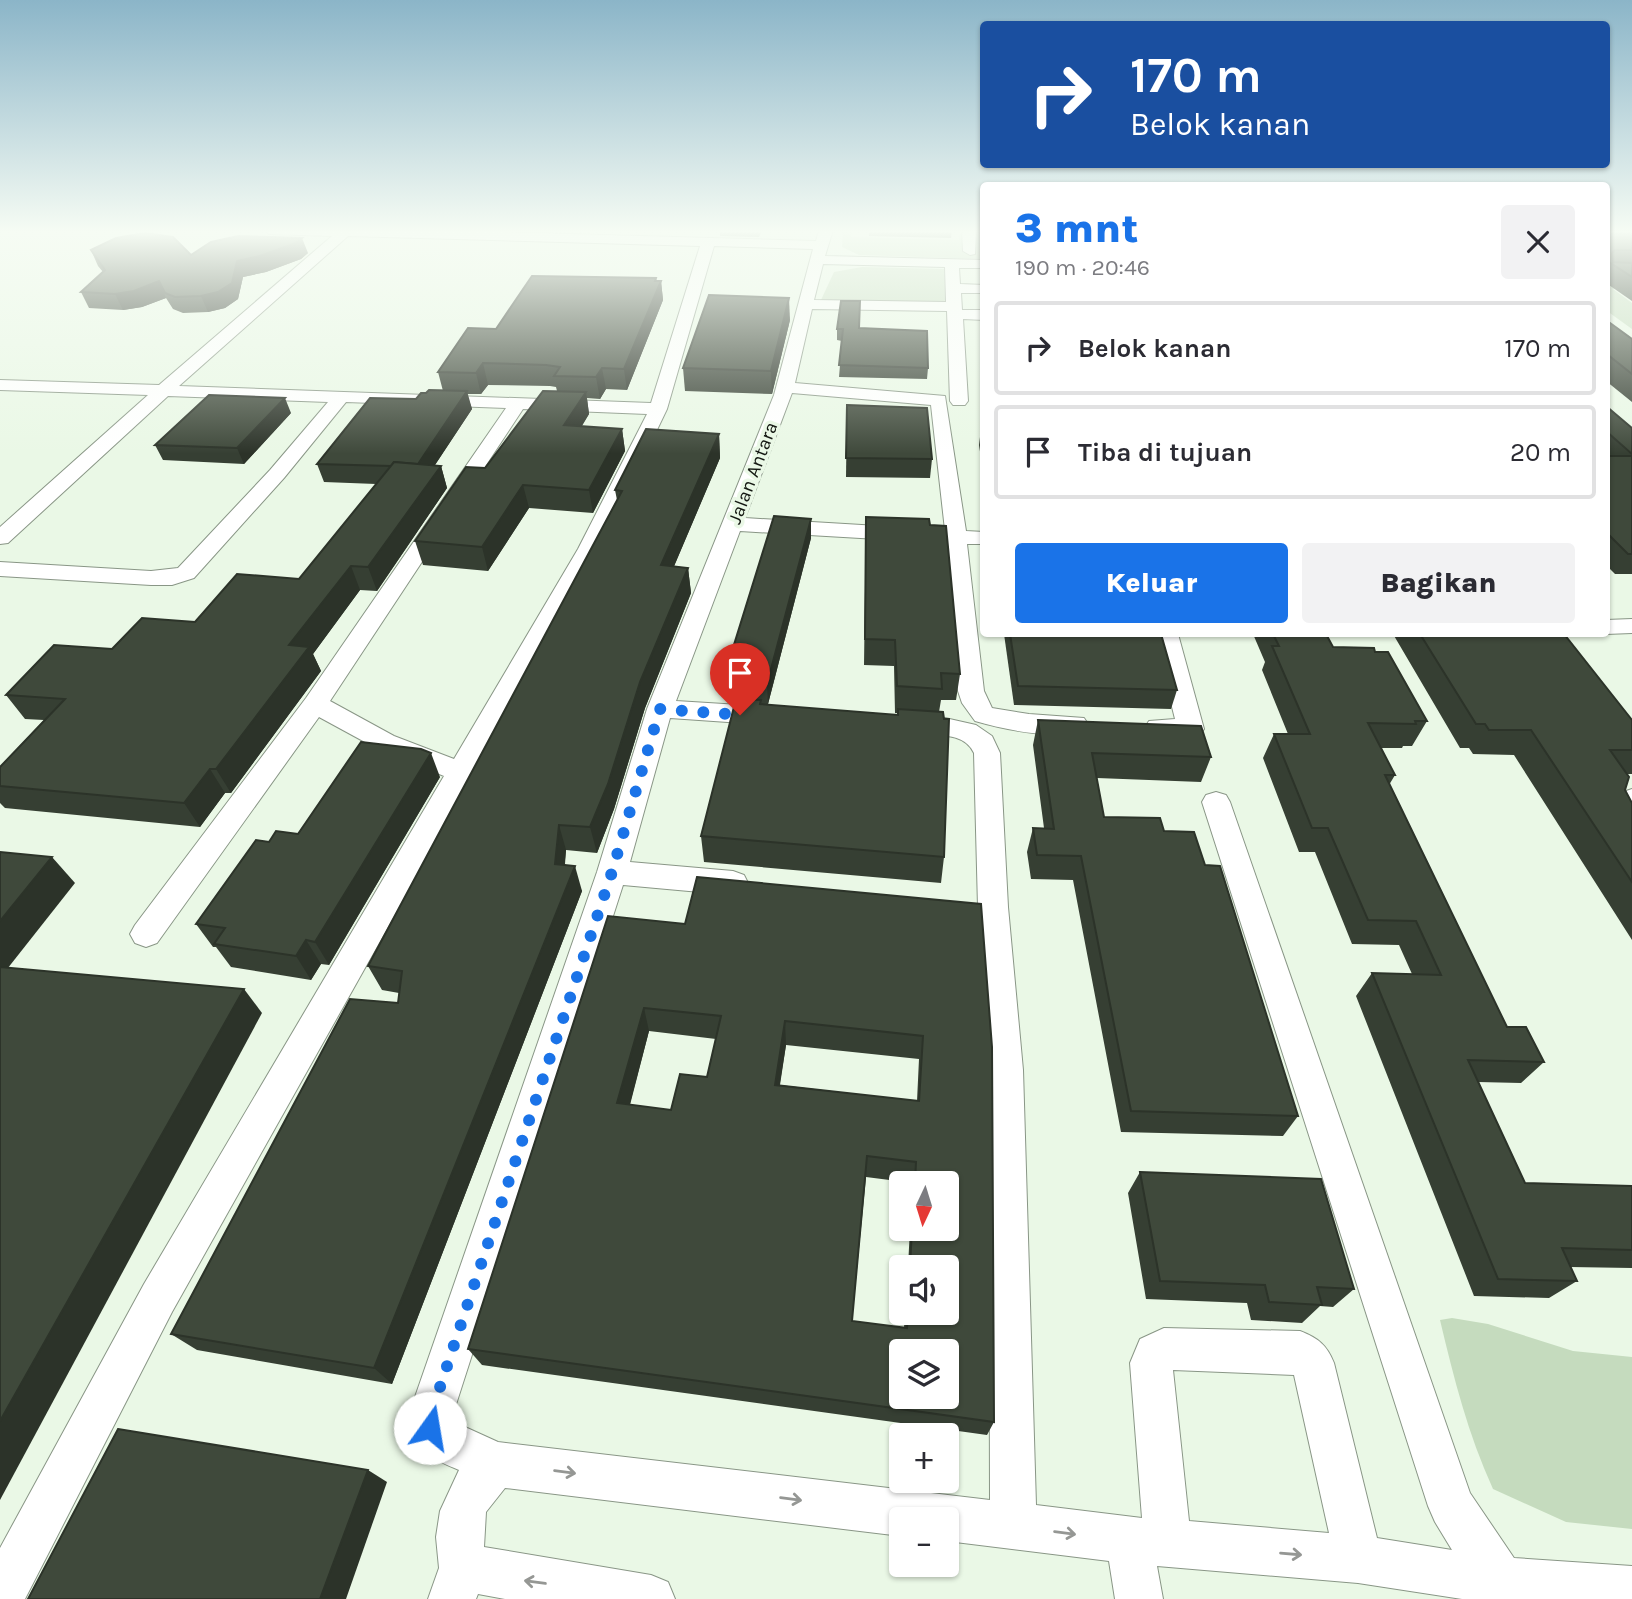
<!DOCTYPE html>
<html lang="id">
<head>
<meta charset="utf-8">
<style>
	:root { --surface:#fff; --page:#f2f2f3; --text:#2b2b33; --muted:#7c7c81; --line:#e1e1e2; --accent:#1a73e8 }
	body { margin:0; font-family:Karla,sans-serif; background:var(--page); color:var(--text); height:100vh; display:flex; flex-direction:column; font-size:26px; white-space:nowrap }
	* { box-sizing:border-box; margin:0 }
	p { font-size:23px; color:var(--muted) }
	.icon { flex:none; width:38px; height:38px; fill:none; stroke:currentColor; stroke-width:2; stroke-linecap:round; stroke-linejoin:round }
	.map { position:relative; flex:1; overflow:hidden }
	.drawer { position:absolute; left:980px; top:182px; width:630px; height:455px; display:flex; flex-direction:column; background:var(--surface); border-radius:7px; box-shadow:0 2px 5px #0004 }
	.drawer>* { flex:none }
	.banner { position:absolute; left:980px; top:21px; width:630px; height:147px; border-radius:7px; box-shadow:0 2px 5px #0004; background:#1a4fa0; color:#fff; overflow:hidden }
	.needle { width:46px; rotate:184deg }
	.controls { position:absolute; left:889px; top:1171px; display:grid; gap:14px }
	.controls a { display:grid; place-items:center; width:70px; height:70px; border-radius:7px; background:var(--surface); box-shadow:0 2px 5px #0004; font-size:35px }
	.pin { position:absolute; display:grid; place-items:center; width:60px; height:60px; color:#fff; margin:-72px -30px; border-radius:50% 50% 50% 0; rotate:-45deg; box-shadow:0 0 7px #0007 }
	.pin .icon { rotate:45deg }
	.me { position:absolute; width:77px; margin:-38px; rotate:13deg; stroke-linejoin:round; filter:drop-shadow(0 0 5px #0008) }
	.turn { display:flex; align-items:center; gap:24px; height:147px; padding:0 35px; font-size:32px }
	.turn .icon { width:91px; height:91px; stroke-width:2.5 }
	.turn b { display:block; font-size:49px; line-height:60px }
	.round { display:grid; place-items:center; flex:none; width:74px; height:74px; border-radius:7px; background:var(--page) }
	.summary { display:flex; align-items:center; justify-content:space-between; height:119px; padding:0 35px }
	h1 { font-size:42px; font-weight:800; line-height:52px; color:var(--accent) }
	.button { display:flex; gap:14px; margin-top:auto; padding:14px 35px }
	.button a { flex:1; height:80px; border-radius:7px; background:var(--accent); color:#fff; font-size:28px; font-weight:800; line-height:80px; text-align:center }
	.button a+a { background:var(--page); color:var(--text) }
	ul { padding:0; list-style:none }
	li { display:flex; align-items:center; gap:21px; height:94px; margin:0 14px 10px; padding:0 21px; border:4px solid var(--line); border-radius:7px }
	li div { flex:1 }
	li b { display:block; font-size:26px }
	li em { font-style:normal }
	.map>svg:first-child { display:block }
	.green { fill:#c5dbbe }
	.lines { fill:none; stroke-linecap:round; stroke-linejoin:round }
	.minor-casing { stroke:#899686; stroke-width:2 }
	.minor { fill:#fff; fill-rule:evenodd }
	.wall { fill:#363f33; fill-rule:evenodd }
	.shaded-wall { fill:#2c3329 }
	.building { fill:#3f493b; stroke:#2c3329; stroke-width:2; fill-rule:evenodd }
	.oneway { stroke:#959794 }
	.route { stroke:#1a73e8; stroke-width:12; stroke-dasharray:0 21.6 }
	.labels { text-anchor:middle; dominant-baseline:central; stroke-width:7; stroke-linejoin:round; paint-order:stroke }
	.far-street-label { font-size:19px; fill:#141812; stroke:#eaf8e6 }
</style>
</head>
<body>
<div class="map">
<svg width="1632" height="1599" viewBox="0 0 1632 1599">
	<rect width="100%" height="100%" fill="#eaf8e6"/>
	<!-- green -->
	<g class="green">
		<path d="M 843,230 L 852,230 L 851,237 L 959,240 L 960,230 L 983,230 L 983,259 L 859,255 L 842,247 Z"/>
		<path d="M 862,267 L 944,269 L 945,300 L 944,302 L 821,300 L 834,272 Z"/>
		<path d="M 1606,276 L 1632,288 L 1613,289 L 1632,303 L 1632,329 L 1607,311 Z"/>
		<path d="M 1452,1318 L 1488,1324 L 1573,1351 L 1632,1357 L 1632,1529 L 1566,1522 L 1493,1489 C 1468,1434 1454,1379 1440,1320 Z"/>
	</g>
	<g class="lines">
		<defs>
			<g id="minor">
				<path d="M 263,230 L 427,230 L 816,241 L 819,230 L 833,230 L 825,256 L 984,260 L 984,268 L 959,268 L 960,284 L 984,285 L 984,293 L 961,293 L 962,310 L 984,310 L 984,320 L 963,319 L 968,401 L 965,405 L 953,405 L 950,401 L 947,311 L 812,309 L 795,383 L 945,396 L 966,531 L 984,532 L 984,544 L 967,544 L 984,691 L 992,708 L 1029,714 L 1084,718 L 1088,724 L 1084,730 C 1051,740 1007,730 975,721 L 962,703 L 958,691 L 946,543 L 740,531 L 676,701 L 770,707 L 779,710 L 783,716 L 779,722 L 770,725 L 670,718 L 630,862 L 733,871 L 744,875 L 748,883 L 744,891 L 733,895 L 623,885 L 452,1417 L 465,1427 L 498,1442 L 990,1500 L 989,1070 L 978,907 L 974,753 C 962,727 925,739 903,732 L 899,726 L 903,720 L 912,717 L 945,718 L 976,725 L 992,736 L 1000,753 L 1008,907 L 1023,1070 L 1036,1505 L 1142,1518 L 1130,1363 L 1140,1339 L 1164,1328 L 1300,1331 C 1318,1338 1327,1345 1334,1363 L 1377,1538 L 1452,1550 L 1435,1522 L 1428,1506 L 1202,802 L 1206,795 L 1216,792 L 1226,795 L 1230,802 L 1470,1493 L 1514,1558 L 1632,1566 L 1632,1599 L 1462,1599 L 1358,1583 L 1157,1566 L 1163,1599 L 1115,1599 L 1109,1561 L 947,1541 L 947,1519 L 901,1519 L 901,1536 L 505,1488 L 486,1512 L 484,1547 L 651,1575 L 668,1582 L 675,1599 L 505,1599 L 478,1594 L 476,1599 L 428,1599 L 439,1568 L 436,1537 L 440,1511 L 459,1470 C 435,1460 410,1450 407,1420 L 597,872 L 647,709 L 774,395 L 813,249 L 714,246 L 667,409 L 600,549 L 172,1312 L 25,1599 L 0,1599 L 0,1548 L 144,1284 L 444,776 L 376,748 L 319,717 L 157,943 L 146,947 L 135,943 L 130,934 L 135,925 L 306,698 L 506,408 L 346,402 L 284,478 L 194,578 L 172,585 L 151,585 L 0,576 L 0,562 L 151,571 L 178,568 L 270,470 L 328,402 L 168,396 L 8,543 L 0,544 L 0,527 L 148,395 L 0,390 L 0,380 L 159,385 L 332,236 L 269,234 ZM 348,236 L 700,246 L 651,403 L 179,386 ZM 823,264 L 945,267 L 946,302 L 814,300 ZM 792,393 L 931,405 L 945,530 L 745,518 ZM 523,409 L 647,414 L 578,549 L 454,759 L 394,736 L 330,701 ZM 1173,1370 L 1294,1375 L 1329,1533 L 1189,1521 Z"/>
				<path d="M 962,230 L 976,230 L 975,254 L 970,255 L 963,251 Z"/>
				<path d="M 1632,619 L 1632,633 L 1606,634 L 1603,634 L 1606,634 L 1606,620 Z"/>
				<path d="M 1154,634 L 1178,634 L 1204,729 L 1200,735 C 1184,740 1165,738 1149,733 L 1145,727 L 1149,721 L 1175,719 Z"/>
				<path d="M 1632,789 L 1632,844 L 1622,841 L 1607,815 C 1609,800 1618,793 1632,789 Z"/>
			</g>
		</defs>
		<!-- minor casing -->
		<use href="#minor" class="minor-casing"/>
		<!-- minor -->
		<use href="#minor" class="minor"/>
	</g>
	<!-- wall -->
	<g class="wall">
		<path d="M 720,230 L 762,230 L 759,237 L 720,236 Z"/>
		<path d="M 869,230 L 952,230 L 951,238 L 869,236 Z"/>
		<path d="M 1606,230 L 1632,230 L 1632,301 L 1606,283 Z"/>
		<path d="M 91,250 L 191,255 L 308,253 L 301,259 L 266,272 L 243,277 L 238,299 L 225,308 L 208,312 L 183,313 L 173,309 L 166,298 L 142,307 L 123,310 L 89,308 L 81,292 L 103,272 L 98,266 Z"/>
		<path d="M 657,281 L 661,281 L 663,300 L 627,390 L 606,389 L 600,399 L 587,398 L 589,414 L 582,426 L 622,429 L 625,451 L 593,513 L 529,508 L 488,571 L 423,565 L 415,541 L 557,391 L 556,387 L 550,386 L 488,385 L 481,394 L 467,394 L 472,409 L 435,465 L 441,466 L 447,488 L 377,591 L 360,590 L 313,654 L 321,671 L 231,793 L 225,793 L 200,827 L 5,808 L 0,803 L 0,767 L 44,720 L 25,719 L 6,695 L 112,649 L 195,622 L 299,579 L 376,484 L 324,482 L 317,464 L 426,393 L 443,391 L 438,372 L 496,329 Z"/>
		<path d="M 790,320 L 772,394 L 685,391 L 683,368 Z"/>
		<path d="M 1606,320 L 1632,339 L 1632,402 L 1606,381 Z"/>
		<path d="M 859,328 L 928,368 L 927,379 L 839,377 L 842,341 L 837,340 L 837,329 Z"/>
		<path d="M 847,405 L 932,459 L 930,478 L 846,477 Z"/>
		<path d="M 1606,406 L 1632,428 L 1632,574 L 1615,574 L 1606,565 Z"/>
		<path d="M 291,413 L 244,464 L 163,460 L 155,445 Z"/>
		<path d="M 982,421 L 984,421 L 984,478 L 979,445 Z"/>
		<path d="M 719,434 L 720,458 L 674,566 L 688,568 L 691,593 L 645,708 L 614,809 L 597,853 L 566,850 L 565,864 L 582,891 L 392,1384 L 197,1350 L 171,1334 L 398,1003 L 399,993 L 382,990 L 368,966 L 617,500 L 615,490 Z"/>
		<path d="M 866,517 L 960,674 L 956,700 L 941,700 L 939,712 L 944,857 L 941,883 L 704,862 L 701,836 L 743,699 L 726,697 L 724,677 L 811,519 L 811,538 L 768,704 L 761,705 L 897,715 L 897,713 L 895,713 L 894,666 L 864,665 Z"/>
		<path d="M 1004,634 L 1161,634 L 1177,690 L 1171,709 L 1014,705 Z"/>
		<path d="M 1253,634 L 1326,634 L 1333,647 L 1375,652 L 1427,721 L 1412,746 L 1403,746 L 1402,748 L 1381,748 L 1395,775 L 1389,785 L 1507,1027 L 1544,1062 L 1521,1083 L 1478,1082 L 1525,1183 L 1632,1186 L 1632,1268 L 1570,1267 L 1577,1281 L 1549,1298 L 1474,1296 L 1356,996 L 1372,973 L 1412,974 L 1399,945 L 1352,944 L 1315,852 L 1299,852 L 1263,758 L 1274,734 L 1288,734 L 1262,670 L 1265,662 Z"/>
		<path d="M 1393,634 L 1564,634 L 1632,720 L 1632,774 L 1628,774 L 1625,790 L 1632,803 L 1632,940 L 1514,755 L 1473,754 L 1469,748 L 1460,748 Z"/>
		<path d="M 1038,720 L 1211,757 L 1201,782 L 1097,778 L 1104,817 L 1164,831 L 1205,865 L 1298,1116 L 1283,1136 L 1121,1132 L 1073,880 L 1031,879 L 1027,852 L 1033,828 L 1044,828 L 1033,745 Z"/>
		<path d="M 440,777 L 329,965 L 321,964 L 311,980 L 231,967 L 216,947 L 213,947 L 196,924 L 269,842 L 298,834 Z"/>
		<path d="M 608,916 L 992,1047 L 994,1422 L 987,1435 L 482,1365 L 468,1349 ZM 649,1031 L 716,1039 L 707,1077 L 671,1110 L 630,1105 ZM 786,1045 L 919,1059 L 917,1101 L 780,1085 ZM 866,1177 L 913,1183 L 947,1183 L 947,1228 L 910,1228 L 908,1267 L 947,1267 L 947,1312 L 905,1312 L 904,1328 L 852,1321 Z"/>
		<path d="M 1140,1172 L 1354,1289 L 1333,1307 L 1320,1306 L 1302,1323 L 1251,1320 L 1247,1303 L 1146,1299 L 1128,1193 Z"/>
	</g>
	<!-- shaded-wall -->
	<g class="shaded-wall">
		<path d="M 302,238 L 308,253 L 301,259 L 266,272 L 243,277 L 238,299 L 225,308 L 208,312 L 201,296 L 237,261 Z"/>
		<path d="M 656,278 L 658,290 L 661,281 L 663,300 L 627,390 L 624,369 Z"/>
		<path d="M 159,281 L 166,298 L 142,307 L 123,310 L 115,294 Z"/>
		<path d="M 789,298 L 790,320 L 772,394 L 771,371 Z"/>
		<path d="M 483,363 L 488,385 L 481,394 L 476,373 Z"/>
		<path d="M 602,368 L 606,389 L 600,399 L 596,377 Z"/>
		<path d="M 467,391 L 472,409 L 421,486 L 415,467 Z"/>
		<path d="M 586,392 L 589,414 L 568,447 L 564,425 Z"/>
		<path d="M 285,398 L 291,413 L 244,464 L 237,448 Z"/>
		<path d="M 622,429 L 625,451 L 593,513 L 589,490 Z"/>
		<path d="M 719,434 L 720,458 L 664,590 L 661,565 Z"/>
		<path d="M 441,466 L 447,488 L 377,591 L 368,567 Z"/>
		<path d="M 523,485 L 529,508 L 488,571 L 482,547 Z"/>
		<path d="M 811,519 L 811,538 L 768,704 L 767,684 Z"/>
		<path d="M 351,566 L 360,590 L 313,654 L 321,671 L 231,793 L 216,769 L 289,645 Z"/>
		<path d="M 688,568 L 691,593 L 645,708 L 614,809 L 597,853 L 590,827 L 640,682 Z"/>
		<path d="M 431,753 L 440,777 L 329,965 L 315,942 Z"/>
		<path d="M 210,769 L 225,793 L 200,827 L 184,803 Z"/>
		<path d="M 559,825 L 566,850 L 562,889 L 555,864 Z"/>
		<path d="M 52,857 L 75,883 L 0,978 L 0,921 Z"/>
		<path d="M 575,866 L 582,891 L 392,1384 L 374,1368 Z"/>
		<path d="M 306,940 L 321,964 L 311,980 L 296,956 Z"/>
		<path d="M 244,989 L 262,1013 L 0,1500 L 0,1421 Z"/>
		<path d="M 644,1008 L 649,1031 L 624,1126 L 617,1103 Z"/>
		<path d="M 785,1021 L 786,1045 L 776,1107 L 775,1085 Z"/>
		<path d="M 368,1470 L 387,1482 L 346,1599 L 320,1599 Z"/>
	</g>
	<!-- building -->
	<g class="building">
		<path d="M 1606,230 L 1632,230 L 1632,250 L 1615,250 L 1612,253 L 1613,262 L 1632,263 L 1632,277 L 1606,260 Z"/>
		<path d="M 145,233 L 173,237 L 191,255 L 211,242 L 238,236 L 302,238 L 296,243 L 260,256 L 237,261 L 232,283 L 218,292 L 201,296 L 175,297 L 165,293 L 159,281 L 134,291 L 115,294 L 81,292 L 105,270 L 91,250 L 116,238 Z"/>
		<path d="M 532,276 L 656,278 L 655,281 L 661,281 L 624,369 L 602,368 L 596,377 L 554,376 L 560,367 L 546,365 L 483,363 L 476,373 L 438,372 L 468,328 L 496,329 Z"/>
		<path d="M 709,295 L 789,298 L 771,371 L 683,368 Z"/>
		<path d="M 841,301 L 860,301 L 859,328 L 927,331 L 928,368 L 839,365 L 843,329 L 837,329 Z"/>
		<path d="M 1606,320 L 1632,339 L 1632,374 L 1608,355 L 1606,356 Z"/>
		<path d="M 429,390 L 467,391 L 418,464 L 394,462 L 391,466 L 317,464 L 370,398 L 416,399 L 421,393 L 426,393 Z"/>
		<path d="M 543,391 L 586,392 L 564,425 L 622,429 L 589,490 L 523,485 L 482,547 L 415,541 L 466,467 L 485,468 Z"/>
		<path d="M 209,395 L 285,398 L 237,448 L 155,445 Z"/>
		<path d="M 847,405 L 927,408 L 932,459 L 846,458 Z"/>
		<path d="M 1606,406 L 1632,428 L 1632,454 L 1606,431 Z"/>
		<path d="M 646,429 L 719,434 L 661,565 L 688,568 L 640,682 L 608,784 L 590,827 L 559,825 L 555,864 L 575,866 L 374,1368 L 171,1334 L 350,999 L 398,1003 L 402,971 L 368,966 L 622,491 L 615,490 Z"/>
		<path d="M 1606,456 L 1632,456 L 1632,554 L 1628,554 L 1606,532 Z"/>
		<path d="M 394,462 L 441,466 L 368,567 L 351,566 L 289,645 L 309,647 L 216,769 L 210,769 L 184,803 L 0,786 L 0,767 L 65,699 L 6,695 L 54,645 L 112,649 L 142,618 L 195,622 L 237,574 L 299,579 Z"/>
		<path d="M 774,516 L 811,519 L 767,684 L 742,683 L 743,679 L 724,677 Z"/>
		<path d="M 866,517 L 929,519 L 930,525 L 946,526 L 960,674 L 941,673 L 942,689 L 897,686 L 895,640 L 865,639 Z"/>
		<path d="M 1010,634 L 1161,634 L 1177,690 L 1018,686 Z"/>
		<path d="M 1273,634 L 1326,634 L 1333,647 L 1374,648 L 1375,652 L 1388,652 L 1427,721 L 1415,721 L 1416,724 L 1368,723 L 1395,775 L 1385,775 L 1507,1027 L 1526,1027 L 1544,1062 L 1468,1060 L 1525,1183 L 1632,1186 L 1632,1250 L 1562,1248 L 1577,1281 L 1498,1279 L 1372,973 L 1441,975 L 1416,921 L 1368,920 L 1328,828 L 1312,828 L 1274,734 L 1310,734 L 1272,646 L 1279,646 Z"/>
		<path d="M 1420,634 L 1564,634 L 1632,720 L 1632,750 L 1610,750 L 1629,777 L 1625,790 L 1632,803 L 1632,882 L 1531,730 L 1489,730 L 1485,724 L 1476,724 Z"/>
		<path d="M 736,699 L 761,700 L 760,704 L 898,715 L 898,709 L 943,712 L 944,719 L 949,719 L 944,857 L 701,836 Z"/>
		<path d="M 1038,720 L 1201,726 L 1211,757 L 1092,753 L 1104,817 L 1160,818 L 1164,831 L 1194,832 L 1205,865 L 1220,866 L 1298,1116 L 1131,1111 L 1081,856 L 1037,855 L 1033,828 L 1054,829 Z"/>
		<path d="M 361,742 L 421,749 L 431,753 L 315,942 L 306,940 L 296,956 L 214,944 L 225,928 L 196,924 L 256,840 L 269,842 L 276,831 L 298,834 Z"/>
		<path d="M 0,852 L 52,857 L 0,921 Z"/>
		<path d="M 697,877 L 981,904 L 992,1047 L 994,1422 L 468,1349 L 608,916 L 685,924 ZM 644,1008 L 721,1016 L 707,1077 L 680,1074 L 671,1110 L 617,1103 ZM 785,1021 L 923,1036 L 919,1101 L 775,1085 ZM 867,1156 L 916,1162 L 915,1183 L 947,1183 L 947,1228 L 912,1228 L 910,1267 L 947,1267 L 947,1312 L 908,1312 L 907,1328 L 852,1321 ZM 901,1351 L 947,1351 L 947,1396 L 901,1396 Z"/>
		<path d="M 0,967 L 244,989 L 0,1421 Z"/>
		<path d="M 1140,1172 L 1321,1179 L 1354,1289 L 1317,1287 L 1322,1305 L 1269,1302 L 1265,1285 L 1160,1281 Z"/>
		<path d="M 118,1429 L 368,1470 L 320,1599 L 28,1599 Z"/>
	</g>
	<!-- one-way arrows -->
	<defs><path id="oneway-shaft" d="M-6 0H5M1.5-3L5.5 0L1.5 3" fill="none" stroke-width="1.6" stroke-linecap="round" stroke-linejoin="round" transform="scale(1.75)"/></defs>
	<g class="oneway">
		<use href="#oneway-shaft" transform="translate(565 1472) rotate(7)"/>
		<use href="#oneway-shaft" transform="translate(791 1499) rotate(7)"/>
		<use href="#oneway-shaft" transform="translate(1065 1533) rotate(7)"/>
		<use href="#oneway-shaft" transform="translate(1291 1554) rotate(5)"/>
		<use href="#oneway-shaft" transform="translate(535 1582) rotate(-172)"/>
	</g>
	<!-- sky -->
	<linearGradient id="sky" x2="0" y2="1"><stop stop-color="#8bb5c8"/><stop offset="0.51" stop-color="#f6fcf4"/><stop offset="1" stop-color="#f6fcf4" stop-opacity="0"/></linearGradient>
	<rect width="1632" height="454" fill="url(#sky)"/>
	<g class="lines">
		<!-- route -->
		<path class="route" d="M 430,1428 L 429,1420 L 612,872 L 660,709 L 740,715"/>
	</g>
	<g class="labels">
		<!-- far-street labels -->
		<g class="far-street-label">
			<text transform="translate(753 473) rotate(-69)">Jalan Antara</text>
		</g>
	</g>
</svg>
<div class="controls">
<a><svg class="needle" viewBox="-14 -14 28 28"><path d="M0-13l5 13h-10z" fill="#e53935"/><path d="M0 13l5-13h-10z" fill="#7c7c81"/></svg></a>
<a><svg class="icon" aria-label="sound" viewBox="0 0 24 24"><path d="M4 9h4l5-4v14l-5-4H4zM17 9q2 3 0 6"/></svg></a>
<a><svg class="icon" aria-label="layers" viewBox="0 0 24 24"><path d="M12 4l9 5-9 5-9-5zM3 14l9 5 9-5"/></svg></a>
<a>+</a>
<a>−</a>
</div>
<div class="pin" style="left:740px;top:715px;background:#d93025"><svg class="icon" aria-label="arrive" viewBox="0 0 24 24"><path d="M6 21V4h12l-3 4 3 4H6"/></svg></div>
<svg class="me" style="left:430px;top:1428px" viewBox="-20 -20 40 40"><circle r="19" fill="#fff"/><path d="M0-13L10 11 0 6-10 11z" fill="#1a73e8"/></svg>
<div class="banner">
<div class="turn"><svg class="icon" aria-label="right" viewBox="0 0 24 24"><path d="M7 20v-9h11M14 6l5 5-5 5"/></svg><div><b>170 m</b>Belok kanan</div></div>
</div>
<section class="drawer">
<div class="summary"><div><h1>3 mnt</h1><p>190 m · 20:46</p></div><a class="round"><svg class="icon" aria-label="close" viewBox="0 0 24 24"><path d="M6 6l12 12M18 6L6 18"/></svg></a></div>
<ul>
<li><svg class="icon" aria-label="right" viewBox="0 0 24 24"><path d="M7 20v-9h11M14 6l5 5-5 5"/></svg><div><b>Belok kanan</b></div><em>170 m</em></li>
<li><svg class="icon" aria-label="arrive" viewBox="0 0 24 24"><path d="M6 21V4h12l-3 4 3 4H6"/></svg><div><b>Tiba di tujuan</b></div><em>20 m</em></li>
</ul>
<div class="button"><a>Keluar</a><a>Bagikan</a></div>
</section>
</div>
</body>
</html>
